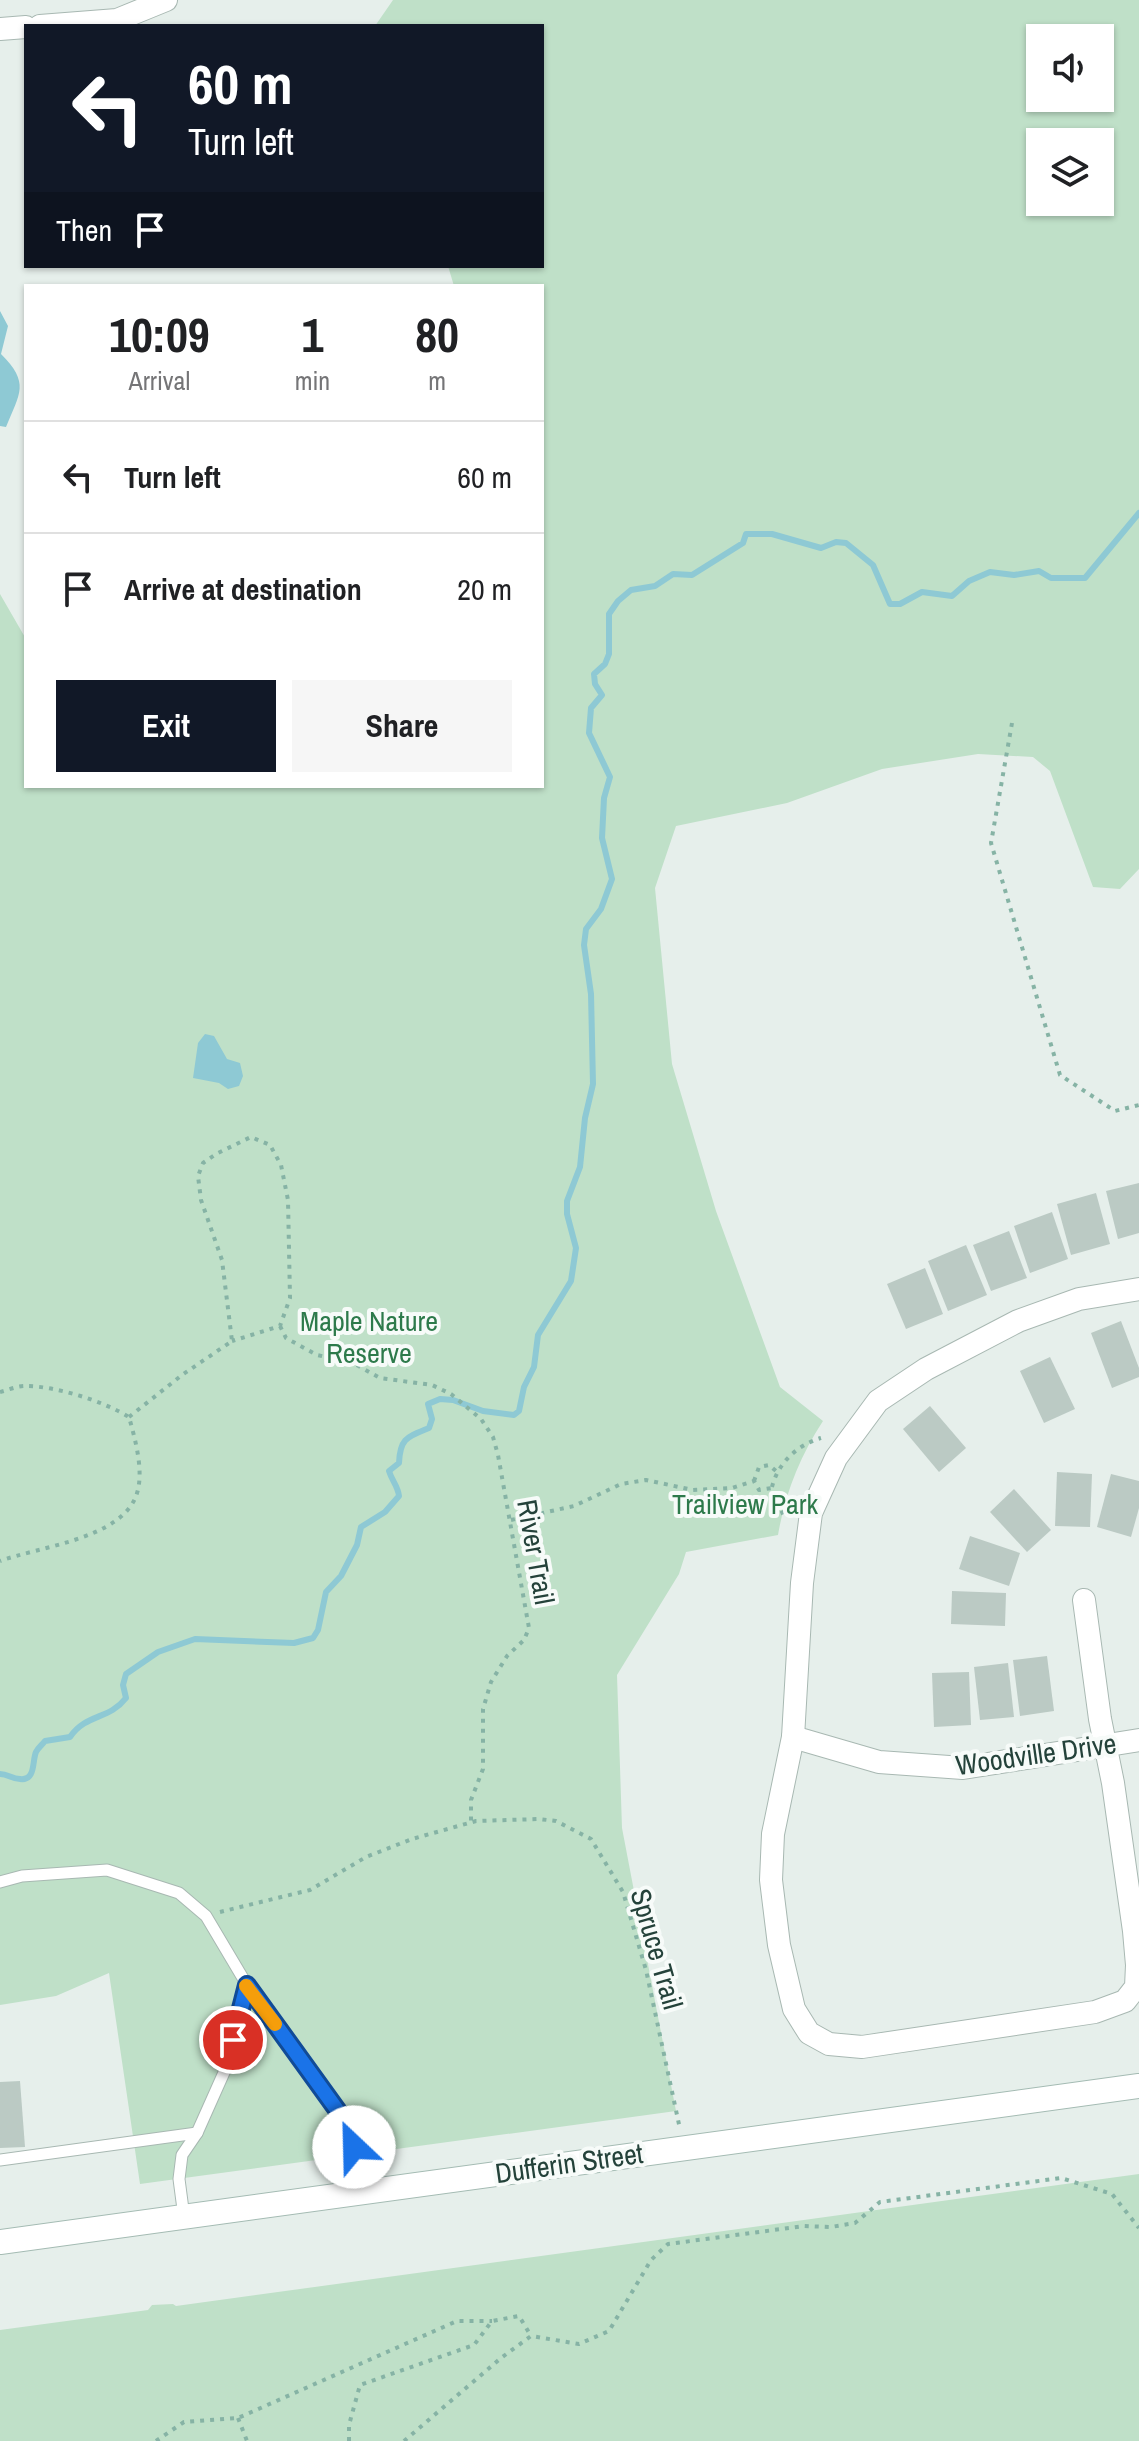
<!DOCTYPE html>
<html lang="en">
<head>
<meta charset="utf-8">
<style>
	:root { --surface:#fff; --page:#f6f6f6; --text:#202124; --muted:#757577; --line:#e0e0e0; --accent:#111827 }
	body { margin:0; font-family:"Archivo Narrow",sans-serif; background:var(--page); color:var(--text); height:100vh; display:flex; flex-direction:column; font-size:30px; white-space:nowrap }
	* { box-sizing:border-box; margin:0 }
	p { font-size:26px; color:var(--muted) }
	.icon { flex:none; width:44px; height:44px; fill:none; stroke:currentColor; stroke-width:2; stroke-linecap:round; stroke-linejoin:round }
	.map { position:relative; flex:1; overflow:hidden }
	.side { position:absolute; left:24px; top:284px; width:520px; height:504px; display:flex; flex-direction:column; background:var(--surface); border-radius:0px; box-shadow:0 2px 6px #0004 }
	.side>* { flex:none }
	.banner { position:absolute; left:24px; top:24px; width:520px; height:244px; border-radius:0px; box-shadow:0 2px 6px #0004; background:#111827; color:#fff; overflow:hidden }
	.buttons { position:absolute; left:1026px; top:24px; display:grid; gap:16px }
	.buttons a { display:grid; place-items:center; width:88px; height:88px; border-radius:0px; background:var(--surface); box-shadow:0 2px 6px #0004; font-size:40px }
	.pin { position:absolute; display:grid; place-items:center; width:68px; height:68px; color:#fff; margin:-34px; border:4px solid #fff; border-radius:50%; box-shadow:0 2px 8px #0007 }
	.me { position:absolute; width:88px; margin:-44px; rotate:336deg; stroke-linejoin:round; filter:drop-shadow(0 0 6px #0008) }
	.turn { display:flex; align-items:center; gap:28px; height:168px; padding:0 32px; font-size:36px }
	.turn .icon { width:104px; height:104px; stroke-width:2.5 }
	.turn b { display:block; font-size:56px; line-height:68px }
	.then { display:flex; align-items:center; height:76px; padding:0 32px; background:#0003; gap:16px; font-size:30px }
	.eta { display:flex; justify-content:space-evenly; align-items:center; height:136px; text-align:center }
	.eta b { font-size:48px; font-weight:700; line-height:56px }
	.button { display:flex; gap:16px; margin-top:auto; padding:16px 32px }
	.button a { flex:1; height:92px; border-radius:0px; background:var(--accent); color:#fff; font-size:32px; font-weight:700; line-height:92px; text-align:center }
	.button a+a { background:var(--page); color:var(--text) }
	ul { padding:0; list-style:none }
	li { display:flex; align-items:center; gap:24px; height:112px; padding:0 32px; border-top:2px solid var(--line) }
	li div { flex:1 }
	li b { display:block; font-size:30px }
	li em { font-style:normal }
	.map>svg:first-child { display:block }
	.green { fill:#bfe0c8; fill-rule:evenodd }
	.water { fill:#8ec9d4 }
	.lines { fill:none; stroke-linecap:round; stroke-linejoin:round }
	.stream { stroke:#8ec9d4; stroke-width:6 }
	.building { fill:#bbcac4 }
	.lane-casing { stroke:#a8b8b2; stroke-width:13 }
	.street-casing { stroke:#a8b8b2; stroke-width:24 }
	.secondary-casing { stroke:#a4bbb3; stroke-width:26 }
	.path { stroke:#86b3a5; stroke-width:4; stroke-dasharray:4 6; stroke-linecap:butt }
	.lane { stroke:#fff; stroke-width:11 }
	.street { stroke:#fff; stroke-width:22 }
	.secondary { stroke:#fff; stroke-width:24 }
	.route-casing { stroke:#114b97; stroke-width:20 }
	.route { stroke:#1a73e8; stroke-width:14 }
	.slow { stroke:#f59e0b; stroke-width:14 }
	.labels { text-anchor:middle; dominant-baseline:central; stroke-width:8; stroke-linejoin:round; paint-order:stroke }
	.park-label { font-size:28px; fill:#2d7a4b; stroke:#f7fbf9 }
	.street-label { font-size:28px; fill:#24423a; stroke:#f7fbf9 }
</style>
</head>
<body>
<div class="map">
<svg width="1139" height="2441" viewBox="0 0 1139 2441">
	<rect width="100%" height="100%" fill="#e6efeb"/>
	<!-- green -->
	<g class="green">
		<path d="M 393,0 L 1139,0 L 1139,869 L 1120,889 L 1093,887 L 1050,771 L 1033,757 L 978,754 L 882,769 L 787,803 L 676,826 L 655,888 L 672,1064 L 716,1211 L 780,1387 L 823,1421 C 800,1456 785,1494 778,1535 L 686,1552 L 679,1574 L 617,1675 L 622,1828 L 676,2111 L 140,2184 L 109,1973 L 56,1996 L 0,2005 L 0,594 L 26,639 L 26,786 L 542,786 L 542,286 L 454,286 L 448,266 L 542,266 L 542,26 L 375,26 ZM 1040,38 L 1100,38 L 1100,98 L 1040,98 ZM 1040,142 L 1100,142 L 1100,202 L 1040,202 Z"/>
		<path d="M 1139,2174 L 1139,2441 L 0,2441 L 0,2330 L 148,2310 L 152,2305 L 173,2304 L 176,2306 Z"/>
	</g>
	<!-- water -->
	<g class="water">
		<path d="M 0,311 L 8,326 L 1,354 C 30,383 20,393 6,427 L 0,426 Z"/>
		<path d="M 205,1034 L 214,1036 L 227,1059 L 240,1063 L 243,1076 L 239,1086 L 228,1089 L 219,1083 L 193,1078 L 198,1043 Z"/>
	</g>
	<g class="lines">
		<!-- stream -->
		<path class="stream" d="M 0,1774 C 8,1774 12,1779 20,1779 C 36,1781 32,1761 36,1752 C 38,1748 42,1745 45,1741 L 70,1737 C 87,1713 109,1720 126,1698 L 123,1685 L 126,1674 L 158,1652 L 195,1639 L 294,1643 L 313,1638 L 318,1630 L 326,1592 L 341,1576 L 357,1545 L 361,1527 L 385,1512 L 399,1496 C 398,1486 392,1481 389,1471 L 399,1463 C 400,1438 407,1437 429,1428 L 432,1419 L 428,1404 L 440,1399 L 453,1400 L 483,1411 L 514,1415 L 519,1411 L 524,1387 L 534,1367 L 538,1335 L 571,1281 L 576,1248 L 567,1214 L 567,1201 L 580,1167 L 585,1118 L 593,1084 L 591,994 L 584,945 L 586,929 L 601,909 L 612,879 L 602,838 L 604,798 L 610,777 L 589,733 L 591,708 L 602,695 L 595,684 L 594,674 L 605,664 L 609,654 L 609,614 L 618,601 L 631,590 L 655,586 L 673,574 L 692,575 L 743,543 L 746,534 L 772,534 L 821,548 L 836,542 L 846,543 L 873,565 L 890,604 L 900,604 L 922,592 L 952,596 L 969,581 L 990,572 L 1014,575 L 1039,571 L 1051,578 L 1085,578 L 1139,513"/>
	</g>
	<!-- building -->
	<g class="building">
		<path d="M 1139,1183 L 1139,1233 L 1118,1239 L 1106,1191 Z"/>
		<path d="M 1096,1193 L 1110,1244 L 1071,1255 L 1057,1204 Z"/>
		<path d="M 1052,1212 L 1068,1259 L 1030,1273 L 1014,1226 Z"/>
		<path d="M 1009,1231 L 1027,1278 L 991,1291 L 973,1245 Z"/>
		<path d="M 966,1245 L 987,1295 L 948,1311 L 928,1261 Z"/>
		<path d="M 925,1268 L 943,1314 L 906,1329 L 887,1284 Z"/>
		<path d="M 1121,1321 L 1139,1368 L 1139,1377 L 1112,1388 L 1091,1333 Z"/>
		<path d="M 1050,1357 L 1075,1409 L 1044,1423 L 1020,1371 Z"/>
		<path d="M 930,1406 L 966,1448 L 939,1472 L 903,1429 Z"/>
		<path d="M 1057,1472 L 1092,1474 L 1090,1527 L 1055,1526 Z"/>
		<path d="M 1111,1474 L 1139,1481 L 1139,1508 L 1131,1537 L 1097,1527 Z"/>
		<path d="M 1014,1489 L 1051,1530 L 1027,1552 L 990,1512 Z"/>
		<path d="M 970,1536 L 1020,1553 L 1009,1586 L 959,1569 Z"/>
		<path d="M 952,1591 L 1006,1593 L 1005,1626 L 951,1624 Z"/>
		<path d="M 1047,1656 L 1054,1711 L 1020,1716 L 1013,1660 Z"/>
		<path d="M 1008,1663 L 1014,1717 L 980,1720 L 974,1667 Z"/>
		<path d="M 969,1672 L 971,1725 L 934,1727 L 932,1673 Z"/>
		<path d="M 20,2081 L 25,2147 L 0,2148 L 0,2082 Z"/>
	</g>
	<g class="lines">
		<defs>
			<g id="lane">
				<path d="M 0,1882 L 22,1876 L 107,1870 L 179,1893 L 206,1916 L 247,1985 L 348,2125 L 365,2190"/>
				<path d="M 0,2160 L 197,2133"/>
				<path d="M 184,2217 L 179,2179 L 182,2155 L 197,2133 L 226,2068 L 247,1985"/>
			</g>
			<g id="street">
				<path d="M 40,26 L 117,20 L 166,0"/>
				<path d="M 0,29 L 26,27"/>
				<path d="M 1084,1600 L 1100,1719 L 1113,1783 L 1134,1931 L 1137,1965 L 1136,1987 L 1125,2001 L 1095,2012 L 862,2047 L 829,2044 L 809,2033 L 794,2009 L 779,1945 L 771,1880 L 773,1834 L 793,1737 L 802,1583 L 811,1513 L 836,1458 L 878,1401 L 926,1369 L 1018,1321 L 1079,1299 L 1139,1289"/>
				<path d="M 793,1737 L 879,1762 L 963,1768 L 1139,1740"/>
			</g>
			<path id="secondary" d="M 0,2242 L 1139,2086"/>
		</defs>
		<!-- lane casing -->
		<use href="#lane" class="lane-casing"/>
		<!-- street casing -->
		<use href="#street" class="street-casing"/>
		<!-- secondary casing -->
		<use href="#secondary" class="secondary-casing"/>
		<!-- path -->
		<g class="path">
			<path d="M 1012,723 L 991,843 L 1060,1075 L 1115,1111 L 1139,1105"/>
			<path d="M 280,1326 L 286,1338 L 317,1355 L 353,1363 L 380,1378 L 432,1385 L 451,1394 L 481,1419 L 493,1437 L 498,1455 L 529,1628 L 524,1640 L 507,1656 L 491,1682 L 483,1709 L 483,1769 L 471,1800 L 471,1824"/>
			<path d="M 0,1392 C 8,1390 17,1386 25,1386 C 56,1386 103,1401 129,1417 C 135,1439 145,1473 136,1496 C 120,1539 38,1547 0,1561"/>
			<path d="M 129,1417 L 182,1375 L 232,1341 L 222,1260 L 201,1200 L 198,1176 L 203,1163 L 216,1154 L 251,1137 L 270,1145 L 281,1165 L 288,1200 L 290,1298 L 280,1326 L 232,1341"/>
			<path d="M 754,1481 L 759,1467 L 769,1465 L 776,1471"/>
			<path d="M 772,1487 C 778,1463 797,1445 821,1438"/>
			<path d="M 511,1520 L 574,1506 L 621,1484 L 646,1480 L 693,1490 L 732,1488 L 754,1481 L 759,1490 L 772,1488 L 785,1519"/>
			<path d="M 220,1912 L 310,1890 L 366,1857 L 412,1839 L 476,1821 L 539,1819 L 556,1821 L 591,1839 L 623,1892 L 646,1970 L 680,2129"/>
			<path d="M 238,2418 L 247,2441"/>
			<path d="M 156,2441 L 184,2422 L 238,2418 L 457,2321 L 492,2321"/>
			<path d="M 349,2441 L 349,2425 L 360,2385 L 474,2345 L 492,2321 L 519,2316 L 531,2336"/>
			<path d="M 404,2441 L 501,2358 L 531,2336 L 579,2344 L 609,2331 L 651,2260 L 668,2244 L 804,2226 L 831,2227 L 855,2223 L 880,2202 L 1061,2178 L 1112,2194 L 1139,2228"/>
		</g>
		<!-- lane -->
		<use href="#lane" class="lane"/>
		<!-- street -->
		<use href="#street" class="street"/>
		<!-- secondary -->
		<use href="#secondary" class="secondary"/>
	</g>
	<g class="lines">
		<defs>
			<path id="route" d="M 233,2040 L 247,1985 L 348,2125 L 354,2147"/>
		</defs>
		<!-- route casing -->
		<use href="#route" class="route-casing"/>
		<!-- route -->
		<use href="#route" class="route"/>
		<!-- slow -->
		<path class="slow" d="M 246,1986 L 275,2024"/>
	</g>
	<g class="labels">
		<!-- park labels -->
		<g class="park-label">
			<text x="369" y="1321">Maple Nature<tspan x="369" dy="32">Reserve</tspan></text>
			<text x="745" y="1504">Trailview Park</text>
		</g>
		<!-- street labels -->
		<g class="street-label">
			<text transform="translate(536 1552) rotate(80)">River Trail</text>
			<text transform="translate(1036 1754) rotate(-8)">Woodville Drive</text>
			<text transform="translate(657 1949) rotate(74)">Spruce Trail</text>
			<text transform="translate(569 2163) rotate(-8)">Dufferin Street</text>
		</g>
	</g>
</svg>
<div class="buttons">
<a><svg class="icon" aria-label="sound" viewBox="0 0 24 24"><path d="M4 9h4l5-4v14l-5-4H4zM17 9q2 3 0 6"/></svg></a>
<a><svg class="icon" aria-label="layers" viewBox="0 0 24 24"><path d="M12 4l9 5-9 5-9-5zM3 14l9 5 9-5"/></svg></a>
</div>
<div class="pin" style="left:233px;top:2040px;background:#d93025"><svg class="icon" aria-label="arrive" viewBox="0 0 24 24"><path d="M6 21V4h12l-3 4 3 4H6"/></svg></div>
<svg class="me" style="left:354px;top:2147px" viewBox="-20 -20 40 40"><circle r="19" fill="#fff"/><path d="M0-13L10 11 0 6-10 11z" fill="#1a73e8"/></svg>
<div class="banner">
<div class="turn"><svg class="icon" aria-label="left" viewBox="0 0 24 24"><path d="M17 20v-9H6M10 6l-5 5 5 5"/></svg><div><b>60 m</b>Turn left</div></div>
<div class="then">Then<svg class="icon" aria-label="arrive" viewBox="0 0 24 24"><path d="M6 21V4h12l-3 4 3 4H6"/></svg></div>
</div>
<section class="side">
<div class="eta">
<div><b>10:09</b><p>Arrival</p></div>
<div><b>1</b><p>min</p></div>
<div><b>80</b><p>m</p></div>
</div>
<ul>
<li><svg class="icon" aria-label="left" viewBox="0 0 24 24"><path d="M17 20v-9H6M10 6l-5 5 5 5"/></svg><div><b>Turn left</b></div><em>60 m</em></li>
<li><svg class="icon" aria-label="arrive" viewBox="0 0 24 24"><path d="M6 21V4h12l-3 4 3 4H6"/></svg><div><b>Arrive at destination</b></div><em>20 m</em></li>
</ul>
<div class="button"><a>Exit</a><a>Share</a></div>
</section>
</div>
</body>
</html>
